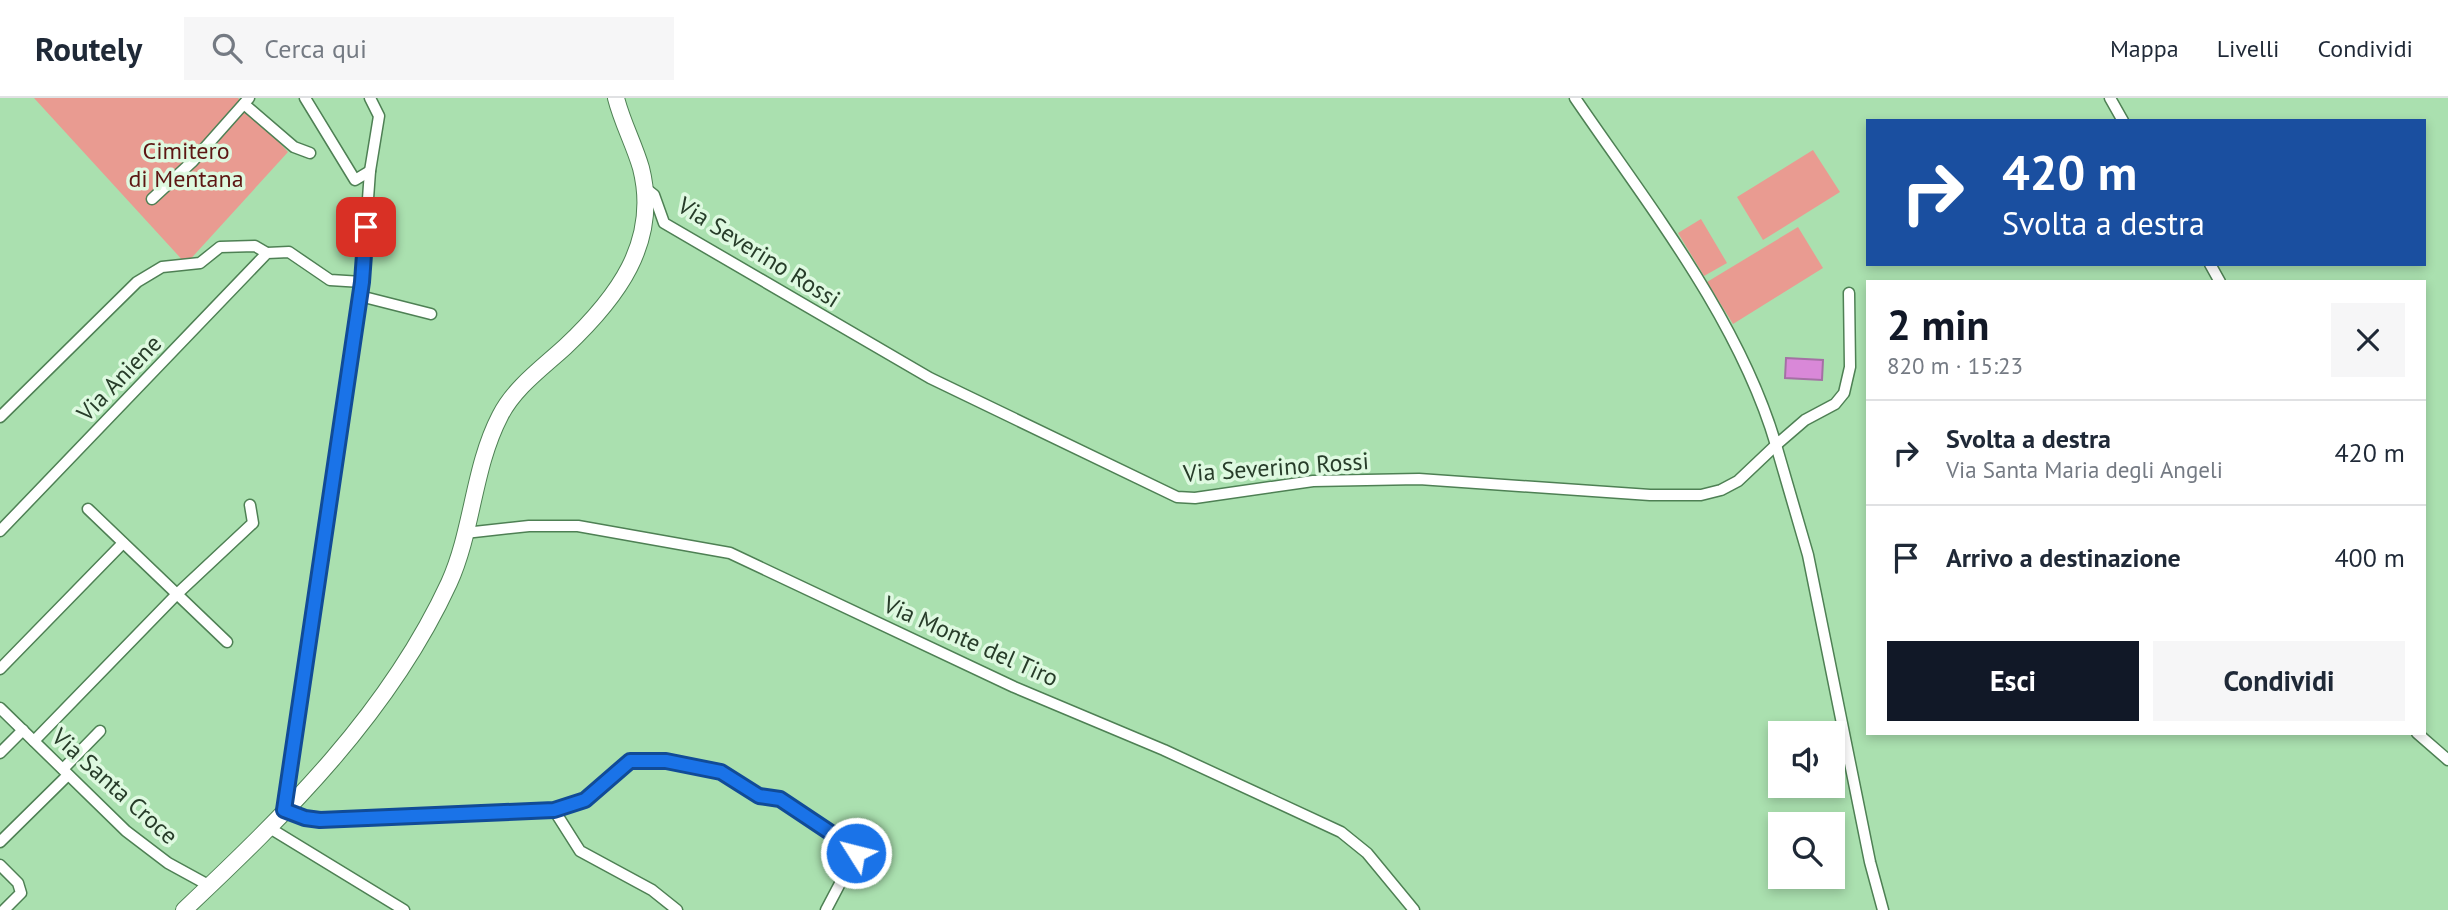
<!DOCTYPE html>
<html lang="it">
<head>
<meta charset="utf-8">
<style>
	:root { --surface:#fff; --page:#f6f6f7; --text:#1f2937; --muted:#747a83; --line:#e0e1e3; --accent:#111827 }
	body { margin:0; font-family:"PT Sans",sans-serif; background:var(--page); color:var(--text); height:100vh; display:flex; flex-direction:column; font-size:26px; white-space:nowrap }
	* { box-sizing:border-box; margin:0 }
	p { font-size:23px; color:var(--muted) }
	.icon { flex:none; width:38px; height:38px; fill:none; stroke:currentColor; stroke-width:2; stroke-linecap:round; stroke-linejoin:round }
	.map { position:relative; flex:1; overflow:hidden }
	.side { position:absolute; left:1866px; top:182px; width:560px; height:455px; display:flex; flex-direction:column; background:var(--surface); border-radius:0px; box-shadow:0 4px 10px #0003 }
	.side>* { flex:none }
	.hud { position:absolute; left:1866px; top:21px; width:560px; height:147px; border-radius:0px; box-shadow:0 4px 10px #0003; background:#1a4fa0; color:#fff; overflow:hidden }
	.buttons { position:absolute; left:1768px; top:623px; display:grid; gap:14px }
	.buttons a { display:grid; place-items:center; width:77px; height:77px; border-radius:0px; background:var(--surface); box-shadow:0 4px 10px #0003; font-size:35px }
	.pin { position:absolute; display:grid; place-items:center; width:60px; height:60px; color:#fff; margin:-30px; border-radius:14px; box-shadow:0 4px 10px #0006 }
	.me { position:absolute; width:77px; margin:-38px; rotate:306deg; stroke-linejoin:round; filter:drop-shadow(0 0 5px #0008) }
	.turn { display:flex; align-items:center; gap:24px; height:147px; padding:0 21px; font-size:32px }
	.turn .icon { width:91px; height:91px; stroke-width:2.5 }
	.turn b { display:block; font-size:49px; line-height:60px }
	.round { display:grid; place-items:center; flex:none; width:74px; height:74px; border-radius:0px; background:var(--page) }
	.head { display:flex; align-items:center; justify-content:space-between; height:119px; padding:0 21px }
	h1 { font-size:42px; font-weight:800; line-height:52px; color:var(--accent) }
	.primary-button { display:flex; gap:14px; margin-top:auto; padding:14px 21px }
	.primary-button a { flex:1; height:80px; border-radius:0px; background:var(--accent); color:#fff; font-size:28px; font-weight:800; line-height:80px; text-align:center }
	.primary-button a+a { background:var(--page); color:var(--text) }
	ul { padding:0; list-style:none }
	li { display:flex; align-items:center; gap:21px; height:105px; padding:0 21px; border-top:2px solid var(--line) }
	li div { flex:1 }
	li b { display:block; font-size:26px }
	li em { font-style:normal }
	header { display:flex; align-items:center; gap:42px; box-sizing:border-box; height:98px; padding:0 35px; background:var(--surface); border-bottom:2px solid var(--line) }
	header strong { font-size:33px }
	nav { display:flex; gap:38px; margin-inline-start:auto; font-size:24px }
	.search { width:490px; height:63px; background:var(--page); display:flex; align-items:center; gap:18px; box-sizing:border-box; padding:0 24px; border-radius:0px; color:var(--muted); font-size:26px }
	.map>svg:first-child { display:block }
	.green { fill:#e99b91 }
	.water { fill:#d988d8; stroke:#a471a4; stroke-width:2 }
	.lines { fill:none; stroke-linecap:round; stroke-linejoin:round }
	.street-casing { stroke:#4e8054; stroke-width:13 }
	.secondary-casing { stroke:#4e8054; stroke-width:18 }
	.street { stroke:#fff; stroke-width:10 }
	.secondary { stroke:#fff; stroke-width:16 }
	.route-casing { stroke:#114b97; stroke-width:18 }
	.route { stroke:#1a73e8; stroke-width:12 }
	.labels { text-anchor:middle; dominant-baseline:central; stroke-width:7; stroke-linejoin:round; paint-order:stroke }
	.park-label { font-size:24px; fill:#5d1613; stroke:#def9e0 }
	.street-label { font-size:24px; fill:#273c29; stroke:#def9e0 }
</style>
</head>
<body>
<header>
<strong>Routely</strong>
<div class="search"><svg class="icon" aria-label="search" viewBox="0 0 24 24"><circle cx="10" cy="10" r="6"/><path d="M15 15l6 6"/></svg>Cerca qui</div>
<nav><a>Mappa</a><a>Livelli</a><a>Condividi</a></nav>
</header>
<div class="map">
<svg width="2448" height="812" viewBox="0 0 2448 812">
	<rect width="100%" height="100%" fill="#aae0af"/>
	<!-- green -->
	<g class="green">
		<path d="M 34,0 L 238,0 L 288,54 L 186,166 Z"/>
		<path d="M 1813,52 L 1840,94 L 1763,142 L 1737,99 Z"/>
		<path d="M 1701,121 L 1727,165 L 1704,178 L 1678,135 Z"/>
		<path d="M 1798,129 L 1823,170 L 1733,226 L 1707,184 Z"/>
	</g>
	<!-- water -->
	<path class="water" d="M 1786,260 L 1823,262 L 1822,282 L 1785,280 Z"/>
	<g class="lines">
		<defs>
			<g id="street">
				<path d="M 305,0 L 355,82 L 370,73"/>
				<path d="M 370,0 L 379,18 L 370,73 L 362,184 L 284,712 L 320,722 L 554,712 L 585,702 L 630,663 L 666,663 L 721,674 L 759,698 L 780,701 L 852,749 L 856,755 L 826,812"/>
				<path d="M 1575,0 C 1648,107 1739,221 1776,347 L 1805,322 L 1835,306 L 1844,295 L 1850,269 L 1849,195"/>
				<path d="M 2110,0 L 2123,23"/>
				<path d="M 244,6 L 294,49 L 310,55"/>
				<path d="M 644,89 L 654,97 L 664,125 L 930,280 L 1177,399 L 1195,400 L 1313,383 L 1419,381 L 1650,397 L 1701,397 L 1721,392 L 1738,383 L 1776,347"/>
				<path d="M 152,101 L 193,63 L 249,0"/>
				<path d="M 2210,166 L 2220,184"/>
				<path d="M 360,198 L 431,216"/>
				<path d="M 0,319 L 137,184 L 162,169 L 200,165 L 220,149 L 255,148 L 267,155"/>
				<path d="M 1776,347 L 1808,457 L 1870,764 L 1883,812"/>
				<path d="M 88,411 L 227,544"/>
				<path d="M 0,433 L 267,155 L 289,154 L 330,182 L 362,184"/>
				<path d="M 465,435 L 529,428 L 578,428 L 730,455 L 1014,589 L 1164,652 L 1341,734 L 1367,755 L 1414,812"/>
				<path d="M 0,571 L 123,445"/>
				<path d="M 0,610 L 126,733 L 168,765 L 210,788"/>
				<path d="M 2417,635 L 2448,662"/>
				<path d="M 34,643 L 177,496 L 253,425 L 250,407"/>
				<path d="M 0,655 L 23,632"/>
				<path d="M 63,671 L 100,633"/>
				<path d="M 554,712 L 580,753 L 652,792 L 677,812"/>
				<path d="M 268,729 L 404,812"/>
				<path d="M 0,744 L 68,677"/>
				<path d="M 0,767 L 18,785 L 21,795 L 4,812"/>
			</g>
			<path id="secondary" d="M 184,812 C 287,715 389,615 449,485 C 473,432 473,370 500,318 C 514,290 542,270 565,249 C 616,201 660,145 641,70 C 634,46 622,24 616,0"/>
		</defs>
		<!-- street casing -->
		<use href="#street" class="street-casing"/>
		<!-- secondary casing -->
		<use href="#secondary" class="secondary-casing"/>
		<!-- street -->
		<use href="#street" class="street"/>
		<!-- secondary -->
		<use href="#secondary" class="secondary"/>
	</g>
	<g class="lines">
		<defs>
			<path id="route" d="M 366,129 L 362,184 L 284,712 L 305,720 L 320,722 L 554,712 L 585,702 L 630,663 L 666,663 L 721,674 L 759,698 L 780,701 L 849,747 L 856,755"/>
		</defs>
		<!-- route casing -->
		<use href="#route" class="route-casing"/>
		<!-- route -->
		<use href="#route" class="route"/>
	</g>
	<g class="labels">
		<!-- park labels -->
		<g class="park-label">
			<text x="186" y="52">Cimitero<tspan x="186" dy="28">di Mentana</tspan></text>
		</g>
		<!-- street labels -->
		<g class="street-label">
			<text transform="translate(759 154) rotate(32)">Via Severino Rossi</text>
			<text transform="translate(119 280) rotate(-46)">Via Aniene</text>
			<text transform="translate(1276 369) rotate(-4)">Via Severino Rossi</text>
			<text transform="translate(971 543) rotate(24)">Via Monte del Tiro</text>
			<text transform="translate(115 688) rotate(42)">Via Santa Croce</text>
		</g>
	</g>
</svg>
<div class="buttons">
<a><svg class="icon" aria-label="sound" viewBox="0 0 24 24"><path d="M4 9h4l5-4v14l-5-4H4zM17 9q2 3 0 6"/></svg></a>
<a><svg class="icon" aria-label="search" viewBox="0 0 24 24"><circle cx="10" cy="10" r="6"/><path d="M15 15l6 6"/></svg></a>
</div>
<div class="pin" style="left:366px;top:129px;background:#d93025"><svg class="icon" aria-label="arrive" viewBox="0 0 24 24"><path d="M6 21V4h12l-3 4 3 4H6"/></svg></div>
<svg class="me" style="left:856px;top:755px" viewBox="-20 -20 40 40"><circle r="17" fill="#1a73e8" stroke="#fff" stroke-width="3"/><path d="M0-11L8 9 0 5-8 9z" fill="#fff"/></svg>
<div class="hud">
<div class="turn"><svg class="icon" aria-label="right" viewBox="0 0 24 24"><path d="M7 20v-9h11M14 6l5 5-5 5"/></svg><div><b>420 m</b>Svolta a destra</div></div>
</div>
<section class="side">
<div class="head"><div><h1>2 min</h1><p>820 m · 15:23</p></div><a class="round"><svg class="icon" aria-label="close" viewBox="0 0 24 24"><path d="M6 6l12 12M18 6L6 18"/></svg></a></div>
<ul>
<li><svg class="icon" aria-label="right" viewBox="0 0 24 24"><path d="M7 20v-9h11M14 6l5 5-5 5"/></svg><div><b>Svolta a destra</b><p>Via Santa Maria degli Angeli</p></div><em>420 m</em></li>
<li><svg class="icon" aria-label="arrive" viewBox="0 0 24 24"><path d="M6 21V4h12l-3 4 3 4H6"/></svg><div><b>Arrivo a destinazione</b></div><em>400 m</em></li>
</ul>
<div class="primary-button"><a>Esci</a><a>Condividi</a></div>
</section>
</div>
</body>
</html>
